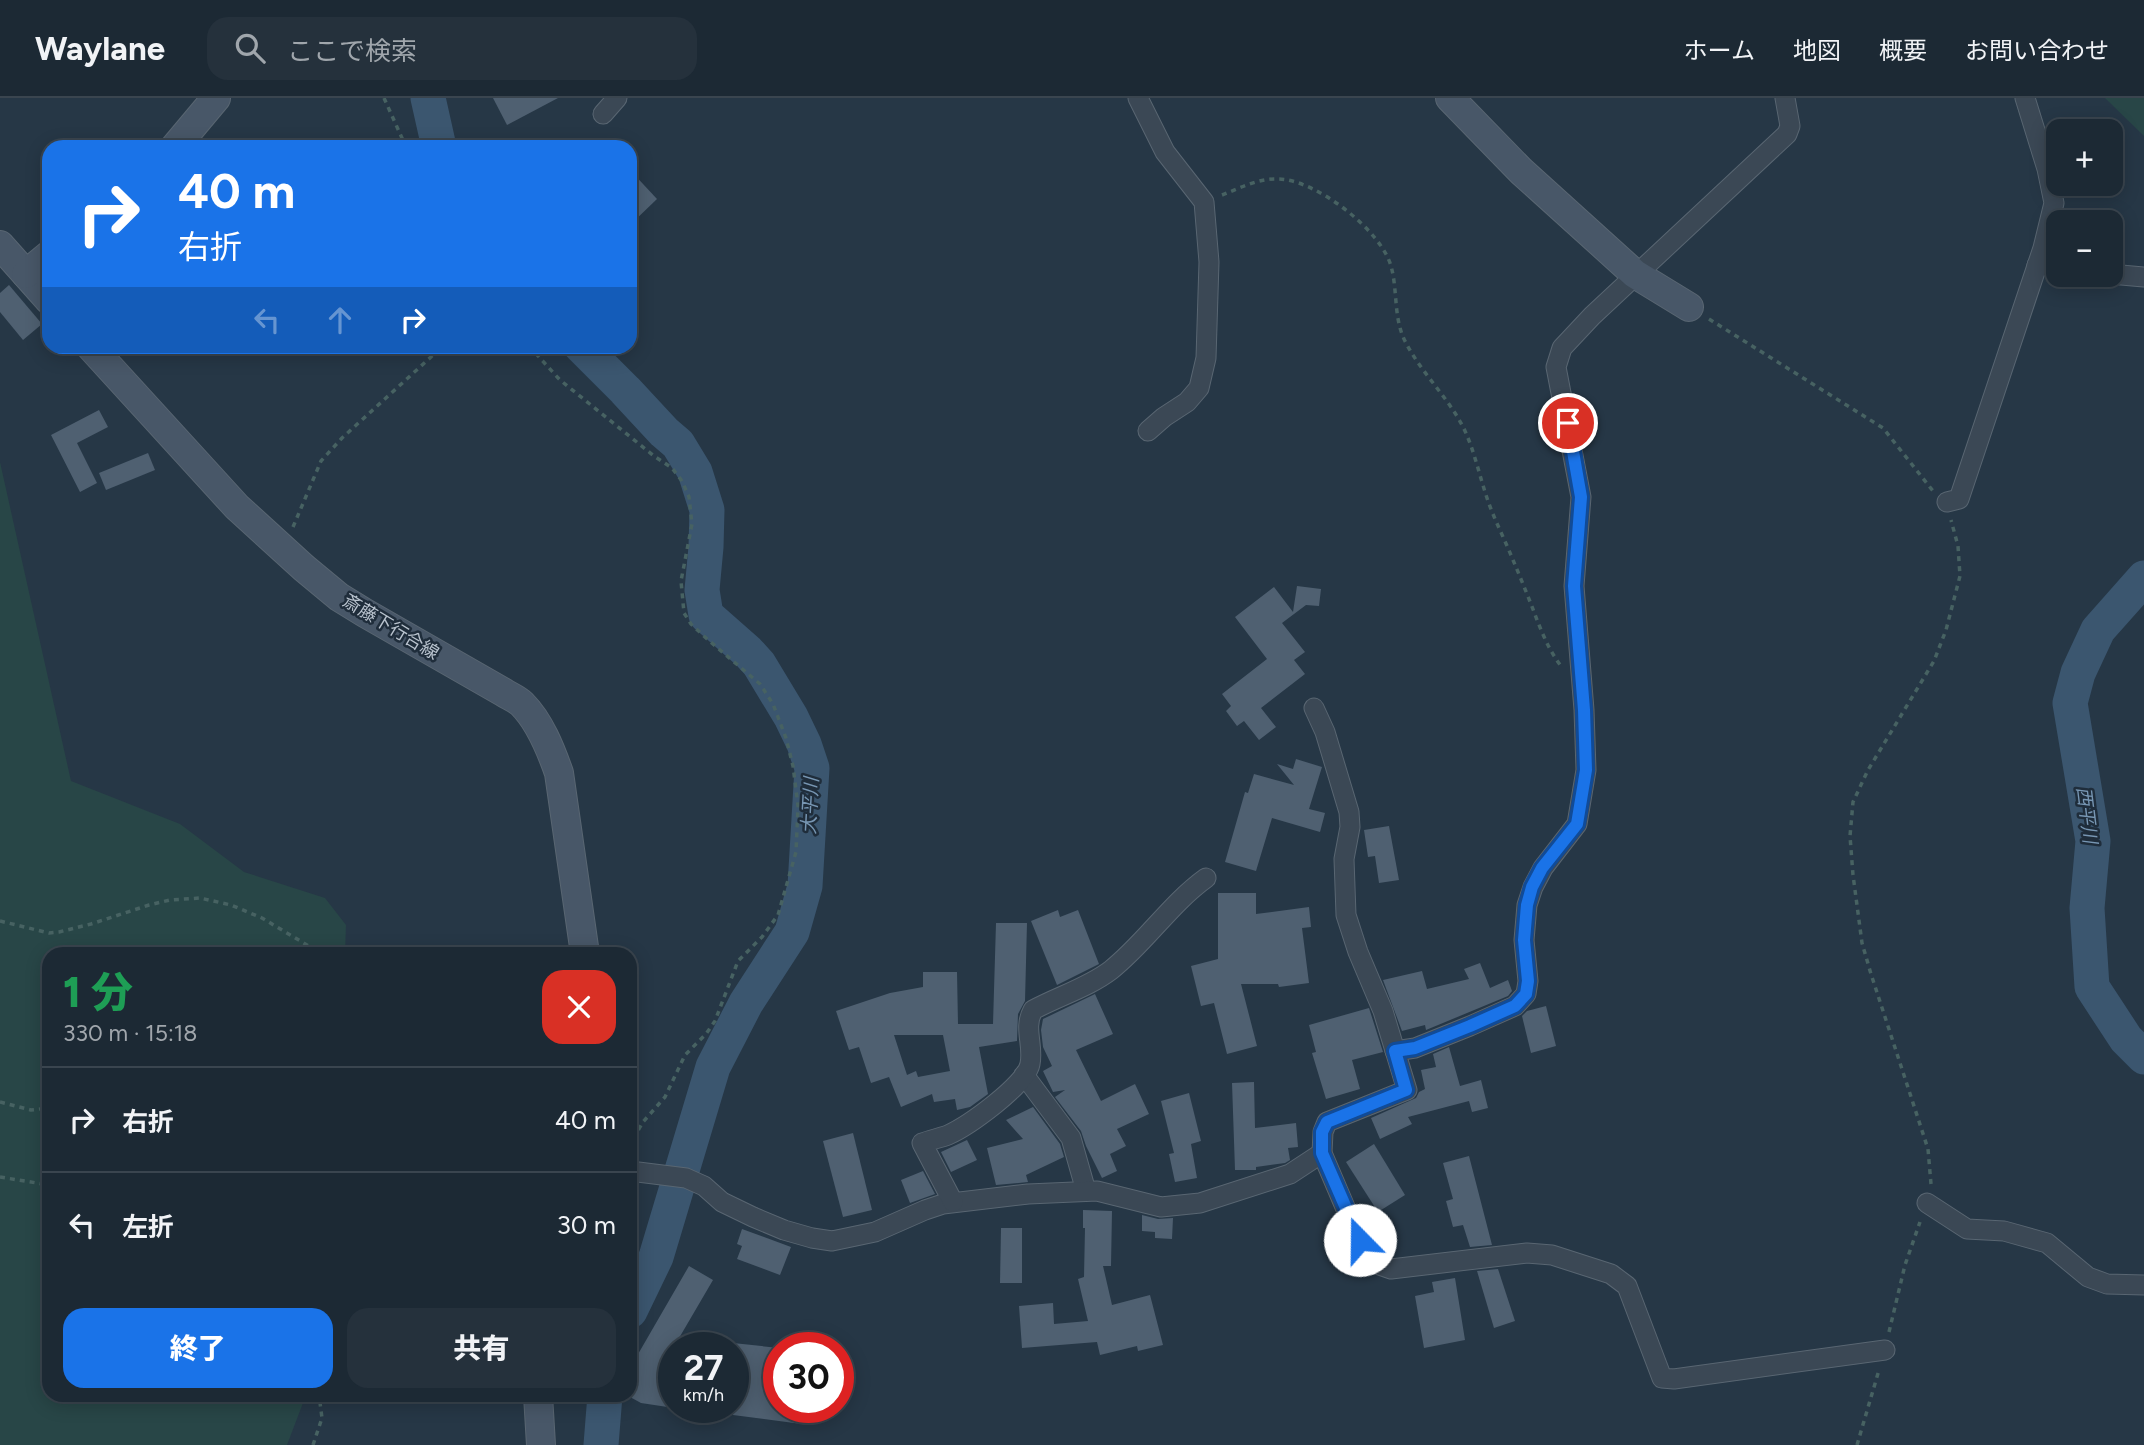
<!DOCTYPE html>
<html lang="ja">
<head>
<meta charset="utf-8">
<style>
	:root { --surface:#1c2934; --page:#25313c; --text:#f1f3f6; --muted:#a0a6ac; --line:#3a454f; --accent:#1a73e8 }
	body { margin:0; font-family:Figtree,"Noto Sans JP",sans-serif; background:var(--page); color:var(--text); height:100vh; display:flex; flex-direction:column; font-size:26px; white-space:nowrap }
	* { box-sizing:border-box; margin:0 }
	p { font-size:23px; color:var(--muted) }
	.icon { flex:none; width:38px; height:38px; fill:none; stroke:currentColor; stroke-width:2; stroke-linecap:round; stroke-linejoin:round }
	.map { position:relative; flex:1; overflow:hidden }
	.drawer { position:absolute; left:42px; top:849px; width:595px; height:455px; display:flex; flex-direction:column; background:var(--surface); border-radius:21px; box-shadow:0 4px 18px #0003,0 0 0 2px var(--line) }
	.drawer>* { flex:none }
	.hud { position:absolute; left:42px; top:42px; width:595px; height:214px; border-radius:21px; box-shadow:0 4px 18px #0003,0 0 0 2px var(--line); background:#1a73e8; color:#fff; overflow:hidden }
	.controls { position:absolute; left:2046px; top:21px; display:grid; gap:14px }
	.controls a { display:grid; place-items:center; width:77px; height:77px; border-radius:14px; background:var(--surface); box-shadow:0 4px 18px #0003,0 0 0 2px var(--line); font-size:35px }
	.speed { position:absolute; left:658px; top:1234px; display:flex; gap:14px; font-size:35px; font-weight:700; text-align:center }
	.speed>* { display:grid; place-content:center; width:91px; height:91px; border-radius:50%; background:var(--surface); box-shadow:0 4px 18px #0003,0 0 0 2px var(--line); line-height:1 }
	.speed small { font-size:18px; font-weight:400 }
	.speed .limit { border:10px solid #d22; background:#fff; color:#111 }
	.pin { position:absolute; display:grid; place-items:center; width:60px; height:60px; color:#fff; margin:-30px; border:4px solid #fff; border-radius:50%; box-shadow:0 2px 7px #0007 }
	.me { position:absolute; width:77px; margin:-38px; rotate:338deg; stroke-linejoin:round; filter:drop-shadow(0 0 5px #0008) }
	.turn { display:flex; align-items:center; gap:24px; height:147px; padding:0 21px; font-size:32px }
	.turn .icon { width:91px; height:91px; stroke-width:2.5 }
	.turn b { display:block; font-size:49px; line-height:60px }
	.lanes { display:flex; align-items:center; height:66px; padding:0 21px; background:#0003; justify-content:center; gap:35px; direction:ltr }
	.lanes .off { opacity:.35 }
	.round { display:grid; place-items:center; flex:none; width:74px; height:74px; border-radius:21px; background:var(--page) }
	.headline { display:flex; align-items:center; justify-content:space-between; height:119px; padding:0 21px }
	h1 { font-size:42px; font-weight:800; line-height:52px; color:#1e9e55 }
	.primary-button { display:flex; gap:14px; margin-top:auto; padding:14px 21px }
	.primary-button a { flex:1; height:80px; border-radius:21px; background:var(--accent); color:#fff; font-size:28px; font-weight:800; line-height:80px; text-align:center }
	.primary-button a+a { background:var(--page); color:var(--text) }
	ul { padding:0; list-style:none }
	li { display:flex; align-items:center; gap:21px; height:105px; padding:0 21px; border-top:2px solid var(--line) }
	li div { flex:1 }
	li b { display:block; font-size:26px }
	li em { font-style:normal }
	header { display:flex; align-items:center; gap:42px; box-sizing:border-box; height:98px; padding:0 35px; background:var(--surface); border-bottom:2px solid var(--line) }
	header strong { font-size:33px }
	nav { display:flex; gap:38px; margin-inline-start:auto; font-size:24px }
	.search { width:490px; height:63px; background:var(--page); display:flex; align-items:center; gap:18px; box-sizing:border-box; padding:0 24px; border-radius:21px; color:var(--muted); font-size:26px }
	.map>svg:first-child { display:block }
	.green { fill:#284647 }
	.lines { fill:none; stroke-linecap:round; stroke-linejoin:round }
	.river { stroke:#3b566f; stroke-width:35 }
	.building { fill:#4f6071; fill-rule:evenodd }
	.street-casing { stroke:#596672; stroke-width:21 }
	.secondary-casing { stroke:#596672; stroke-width:30 }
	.path { stroke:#476262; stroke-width:3.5; stroke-dasharray:5 5; stroke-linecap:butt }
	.street { stroke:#3b4855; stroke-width:19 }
	.secondary { stroke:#485768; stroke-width:28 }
	.route-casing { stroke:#114b97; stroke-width:18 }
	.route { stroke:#1a73e8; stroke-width:12 }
	.labels { text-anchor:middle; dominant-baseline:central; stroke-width:5; stroke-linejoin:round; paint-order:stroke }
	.street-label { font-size:18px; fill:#b9c3ce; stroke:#1f2d3b }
	.water-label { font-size:19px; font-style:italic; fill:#7796b3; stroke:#1f2d3b }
</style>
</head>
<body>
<header>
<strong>Waylane</strong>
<div class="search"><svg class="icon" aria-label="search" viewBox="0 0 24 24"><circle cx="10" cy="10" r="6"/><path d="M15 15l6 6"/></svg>ここで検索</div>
<nav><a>ホーム</a><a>地図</a><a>概要</a><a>お問い合わせ</a></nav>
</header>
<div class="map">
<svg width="2144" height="1347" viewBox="0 0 2144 1347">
	<rect width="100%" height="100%" fill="#263746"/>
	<!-- green -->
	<g class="green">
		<path d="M 2105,0 L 2144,0 L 2144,38 Z"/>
		<path d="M 0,364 L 71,683 L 180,726 L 244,774 L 325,800 L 346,827 L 345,856 L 49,856 L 49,1297 L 306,1297 L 287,1347 L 0,1347 Z"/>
	</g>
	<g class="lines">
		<!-- river -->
		<g class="river">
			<path d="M 428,0 L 439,49"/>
			<path d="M 581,248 L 625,292 L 664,334 L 678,346 L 695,374 L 707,412 L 706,449 L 702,492 L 706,517 L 748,554 L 759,566 L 791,619 L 804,646 L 812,670 L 805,788 L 792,834 L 746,905 L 713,969 L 656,1159 L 630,1213"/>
			<path d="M 2144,480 L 2098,532 L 2078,575 L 2070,605 L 2093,743 L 2087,810 L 2092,889 L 2126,941 L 2144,959"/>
			<path d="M 601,1347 L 605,1297"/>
		</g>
	</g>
	<!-- building -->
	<g class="building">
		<path d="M 493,0 L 558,0 L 507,27 Z"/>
		<path d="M 630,72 L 657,101 L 630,127 Z"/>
		<path d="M 9,187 L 42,226 L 23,242 L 0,214 L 0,195 Z"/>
		<path d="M 99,312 L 108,329 L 77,345 L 97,385 L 80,394 L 51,337 Z"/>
		<path d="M 148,355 L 155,372 L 106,392 L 99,375 Z"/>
		<path d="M 1297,488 L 1321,491 L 1319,508 L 1306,507 L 1282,525 L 1305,554 L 1294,562 L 1305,576 L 1261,610 L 1276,629 L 1259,642 L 1244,623 L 1237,628 L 1226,613 L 1231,608 L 1222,596 L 1267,561 L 1235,519 L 1274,489 L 1293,514 Z"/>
		<path d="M 1296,661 L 1322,669 L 1309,711 L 1325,715 L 1320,734 L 1272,720 L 1256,773 L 1225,764 L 1245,694 L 1248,695 L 1254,676 L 1294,687 L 1277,666 L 1293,671 Z"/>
		<path d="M 1389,728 L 1399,782 L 1379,785 L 1375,758 L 1368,759 L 1364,732 Z"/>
		<path d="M 1218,795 L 1256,795 L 1256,816 L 1309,809 L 1311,829 L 1302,830 L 1309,885 L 1279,889 L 1278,886 L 1241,886 L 1257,948 L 1227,956 L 1214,905 L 1201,908 L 1191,868 L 1218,861 Z"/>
		<path d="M 1058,812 L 1060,819 L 1078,812 L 1099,866 L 1057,887 L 1031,823 Z"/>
		<path d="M 996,825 L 1027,825 L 1025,903 L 1018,916 L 1017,943 L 979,949 L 988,996 L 970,1009 L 957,1012 L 955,1001 L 934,1004 L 932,996 L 901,1009 L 889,979 L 871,985 L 859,949 L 849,952 L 836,913 L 890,895 L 923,889 L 923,874 L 957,874 L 958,926 L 993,926 ZM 894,937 L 943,937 L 950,973 L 918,979 L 916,973 L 907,977 Z"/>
		<path d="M 1480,865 L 1490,890 L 1508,882 L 1512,893 L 1508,898 L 1426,932 L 1425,927 L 1402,933 L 1383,882 L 1422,873 L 1427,891 L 1469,881 L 1464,871 Z"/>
		<path d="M 1095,896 L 1113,936 L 1076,952 L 1101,1003 L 1135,986 L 1149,1016 L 1117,1031 L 1126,1048 L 1110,1056 L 1117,1073 L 1102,1080 L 1086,1048 L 1081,1033 L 1055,999 L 1065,992 L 1053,994 L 1043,973 L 1052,968 L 1043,949 L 1041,932 L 1043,921 Z"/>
		<path d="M 1546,908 L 1556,948 L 1531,955 L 1522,918 L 1527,913 Z"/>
		<path d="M 1369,910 L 1383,954 L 1352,962 L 1360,991 L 1326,1001 L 1312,955 L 1316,954 L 1309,927 Z"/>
		<path d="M 1449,949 L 1460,988 L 1481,982 L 1488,1010 L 1472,1014 L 1469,1003 L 1408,1019 L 1412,1026 L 1380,1041 L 1371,1020 L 1416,1000 L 1419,994 L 1425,991 L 1421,972 L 1436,969 L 1433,956 Z"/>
		<path d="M 1254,984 L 1255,1030 L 1296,1025 L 1298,1049 L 1288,1050 L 1290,1062 L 1285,1065 L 1256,1069 L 1256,1072 L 1235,1072 L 1232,985 Z"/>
		<path d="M 1189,995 L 1201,1043 L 1191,1046 L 1197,1080 L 1175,1084 L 1169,1056 L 1174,1055 L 1161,1003 Z"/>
		<path d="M 1033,1009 L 1060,1046 L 1064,1059 L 1026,1077 L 1028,1084 L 996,1087 L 987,1050 L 1023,1041 L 1006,1022 Z"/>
		<path d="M 853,1035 L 872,1112 L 843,1119 L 823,1043 Z"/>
		<path d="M 967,1042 L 977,1062 L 951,1074 L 941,1054 Z"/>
		<path d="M 1374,1046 L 1405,1097 L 1378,1114 L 1346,1064 Z"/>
		<path d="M 1469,1058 L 1476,1085 L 1492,1147 L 1470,1149 L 1463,1127 L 1453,1129 L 1446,1103 L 1453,1101 L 1443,1065 Z"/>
		<path d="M 923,1073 L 935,1096 L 910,1105 L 901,1082 Z"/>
		<path d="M 1083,1112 L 1112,1113 L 1111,1168 L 1103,1168 L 1112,1207 L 1150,1197 L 1163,1247 L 1138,1253 L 1137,1248 L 1100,1257 L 1097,1244 L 1022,1250 L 1019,1208 L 1053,1205 L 1054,1226 L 1088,1223 L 1078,1181 L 1084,1179 L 1085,1130 L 1083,1130 Z"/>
		<path d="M 1142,1117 L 1158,1121 L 1173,1120 L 1172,1141 L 1155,1140 L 1155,1134 L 1142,1133 Z"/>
		<path d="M 1001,1130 L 1022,1130 L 1022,1185 L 1000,1185 Z"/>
		<path d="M 742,1131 L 791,1149 L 780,1177 L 737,1161 L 742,1148 L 737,1146 Z"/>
		<path d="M 689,1168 L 713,1182 L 658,1276 L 674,1278 L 674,1310 L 641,1305 L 630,1299 L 630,1270 Z"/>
		<path d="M 1498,1171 L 1515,1223 L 1494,1230 L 1477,1173 Z"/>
		<path d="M 1455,1180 L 1465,1242 L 1424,1250 L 1415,1198 L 1434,1194 L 1432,1184 Z"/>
		<path d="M 733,1245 L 779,1250 L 779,1309 L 811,1309 L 809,1327 L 733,1317 Z"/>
	</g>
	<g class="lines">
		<defs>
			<g id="street">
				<path d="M 1138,0 L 1165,54 L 1204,104 L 1209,164 L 1206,260 L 1199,290 L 1187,304 L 1164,319 L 1148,333"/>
				<path d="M 603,16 L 617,0"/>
				<path d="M 2037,167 L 2058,169"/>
				<path d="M 2110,176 L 2144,179"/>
				<path d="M 1947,404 L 1959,401 L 2043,150 L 2054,105 L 2047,71 L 2025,0"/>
				<path d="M 1314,610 L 1325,634 L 1349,714 L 1350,729 L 1344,761 L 1346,817 L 1358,854 L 1383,913 L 1407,992 L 1327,1024 L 1323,1034 L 1322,1055 L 1368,1163 L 1391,1171 L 1527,1155 L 1552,1157 L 1611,1176 L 1627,1188 L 1662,1280 L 1674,1281 L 1885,1252"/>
				<path d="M 1395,953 L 1415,950 L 1470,928 L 1515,908 L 1526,896 L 1528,883 L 1524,842 L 1527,807 L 1533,789 L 1543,770 L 1577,726 L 1586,672 L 1584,612 L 1574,488 L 1581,399 L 1556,269 L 1562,250 L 1592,218 L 1787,36 L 1790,28 L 1785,0"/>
				<path d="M 1024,977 L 1071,1040 L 1086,1093"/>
				<path d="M 630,1073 L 686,1080 L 704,1088 L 722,1104 L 753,1119 L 784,1132 L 812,1140 L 832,1143 L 875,1134 L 925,1112 L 943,1106 L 1028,1096 L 1097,1093 L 1161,1109 L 1200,1105 L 1290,1076 L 1322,1055"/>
				<path d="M 953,1104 L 922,1045 C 930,1042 940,1040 948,1037 C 968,1028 1026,987 1030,966 C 1034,947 1023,930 1033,912 C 1059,898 1089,889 1111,872 C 1146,844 1170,806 1206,780"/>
				<path d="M 1927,1105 L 1967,1131 L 2004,1133 L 2047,1145 L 2088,1179 L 2107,1186 L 2144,1187"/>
			</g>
			<g id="secondary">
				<path d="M 1450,0 L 1521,73 L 1635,176 L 1689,209"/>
				<path d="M 175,49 L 216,0"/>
				<path d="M 0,147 L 49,202"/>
				<path d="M 26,176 L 49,157"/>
				<path d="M 90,248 L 237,409 L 304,470 L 339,499 L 365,515 L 503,594 C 509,598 517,601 522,606 C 540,624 551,652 559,675 L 585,856"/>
				<path d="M 538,1297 L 541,1347"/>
			</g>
		</defs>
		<!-- street casing -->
		<use href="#street" class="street-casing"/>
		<!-- secondary casing -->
		<use href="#secondary" class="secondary-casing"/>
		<!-- path -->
		<g class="path">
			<path d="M 384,0 L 406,49"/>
			<path d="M 1222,97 C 1240,90 1259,80 1278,81 C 1315,81 1381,132 1391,168 C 1398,193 1393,221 1406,245 C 1422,276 1450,301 1465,333 C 1475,355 1480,380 1488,403 C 1495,423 1505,442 1513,462 C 1519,476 1525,491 1531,506 C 1539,527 1547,550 1561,568"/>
			<path d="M 1709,221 L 1883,330 L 1933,393"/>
			<path d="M 529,248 L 560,282 L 654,358 L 672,370 L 682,383 L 689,399 L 692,426 L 681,483 L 684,515 L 691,526 L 706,540 L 760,586 L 773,606 L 786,640 L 793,668 L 798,708 L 796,754 L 778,817 L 762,839 L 738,863 L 715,923 L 706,936 L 685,957 L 665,999 L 643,1024 L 630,1046"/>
			<path d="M 293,429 L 321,363 L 342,340 L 443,248"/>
			<path d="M 0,823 L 49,835 L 59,834 L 91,826 L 149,807 L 170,802 L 200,800 L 231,807 L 262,820 L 322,856"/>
			<path d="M 0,1004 L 31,1012 L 49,1010"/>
			<path d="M 0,1079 L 49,1087"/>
			<path d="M 1931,1086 L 1928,1051 L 1871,876 L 1862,845 L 1853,777 L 1850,738 L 1853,704 L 1868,672 L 1934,563 L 1946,532 L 1960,478 L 1958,448 L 1951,422"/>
			<path d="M 1889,1234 L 1905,1167 L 1920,1124"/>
			<path d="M 313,1347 L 322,1320 L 319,1297"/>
			<path d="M 1857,1347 L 1879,1272"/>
		</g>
		<!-- street -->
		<use href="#street" class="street"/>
		<!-- secondary -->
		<use href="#secondary" class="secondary"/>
	</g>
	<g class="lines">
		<defs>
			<path id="route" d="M 1360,1142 L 1322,1055 L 1322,1034 L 1327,1024 L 1406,992 L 1395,953 L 1415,950 L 1470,928 L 1515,908 L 1526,896 L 1528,883 L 1524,842 L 1527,807 L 1532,789 L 1542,770 L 1577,726 L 1586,672 L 1584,612 L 1574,488 L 1581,399 L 1568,325"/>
		</defs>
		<!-- route casing -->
		<use href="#route" class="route-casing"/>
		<!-- route -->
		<use href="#route" class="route"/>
	</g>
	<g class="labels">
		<!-- street labels -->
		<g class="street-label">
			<text transform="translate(391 529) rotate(31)">斎藤下行合線</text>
		</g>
		<!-- water labels -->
		<g class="water-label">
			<text transform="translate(810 708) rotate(-87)">大平川</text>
			<text transform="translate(2087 717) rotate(83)">西平川</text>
		</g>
	</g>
</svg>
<div class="controls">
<a>+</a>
<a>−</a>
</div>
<div class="speed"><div>27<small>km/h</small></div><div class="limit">30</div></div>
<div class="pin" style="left:1568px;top:325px;background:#d93025"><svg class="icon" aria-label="arrive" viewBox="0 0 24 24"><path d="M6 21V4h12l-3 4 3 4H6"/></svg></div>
<svg class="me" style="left:1360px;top:1142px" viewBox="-20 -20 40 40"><circle r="19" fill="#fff"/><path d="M0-13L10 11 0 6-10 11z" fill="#1a73e8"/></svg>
<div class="hud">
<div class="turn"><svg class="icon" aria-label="right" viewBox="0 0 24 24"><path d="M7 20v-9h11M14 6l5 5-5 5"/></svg><div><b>40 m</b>右折</div></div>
<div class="lanes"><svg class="icon off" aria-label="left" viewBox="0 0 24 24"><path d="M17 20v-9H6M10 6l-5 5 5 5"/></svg><svg class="icon off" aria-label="ahead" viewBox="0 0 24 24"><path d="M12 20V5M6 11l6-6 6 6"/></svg><svg class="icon" aria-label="right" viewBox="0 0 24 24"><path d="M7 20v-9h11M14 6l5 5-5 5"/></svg></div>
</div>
<section class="drawer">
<div class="headline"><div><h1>1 分</h1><p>330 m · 15:18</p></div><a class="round" style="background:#d93025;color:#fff"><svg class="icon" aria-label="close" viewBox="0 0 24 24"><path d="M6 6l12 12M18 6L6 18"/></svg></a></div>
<ul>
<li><svg class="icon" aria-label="right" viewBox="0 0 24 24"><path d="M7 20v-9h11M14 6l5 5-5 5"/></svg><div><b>右折</b></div><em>40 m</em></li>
<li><svg class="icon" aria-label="left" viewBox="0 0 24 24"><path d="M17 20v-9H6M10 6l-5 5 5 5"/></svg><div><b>左折</b></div><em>30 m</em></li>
</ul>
<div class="primary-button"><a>終了</a><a>共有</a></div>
</section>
</div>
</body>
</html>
